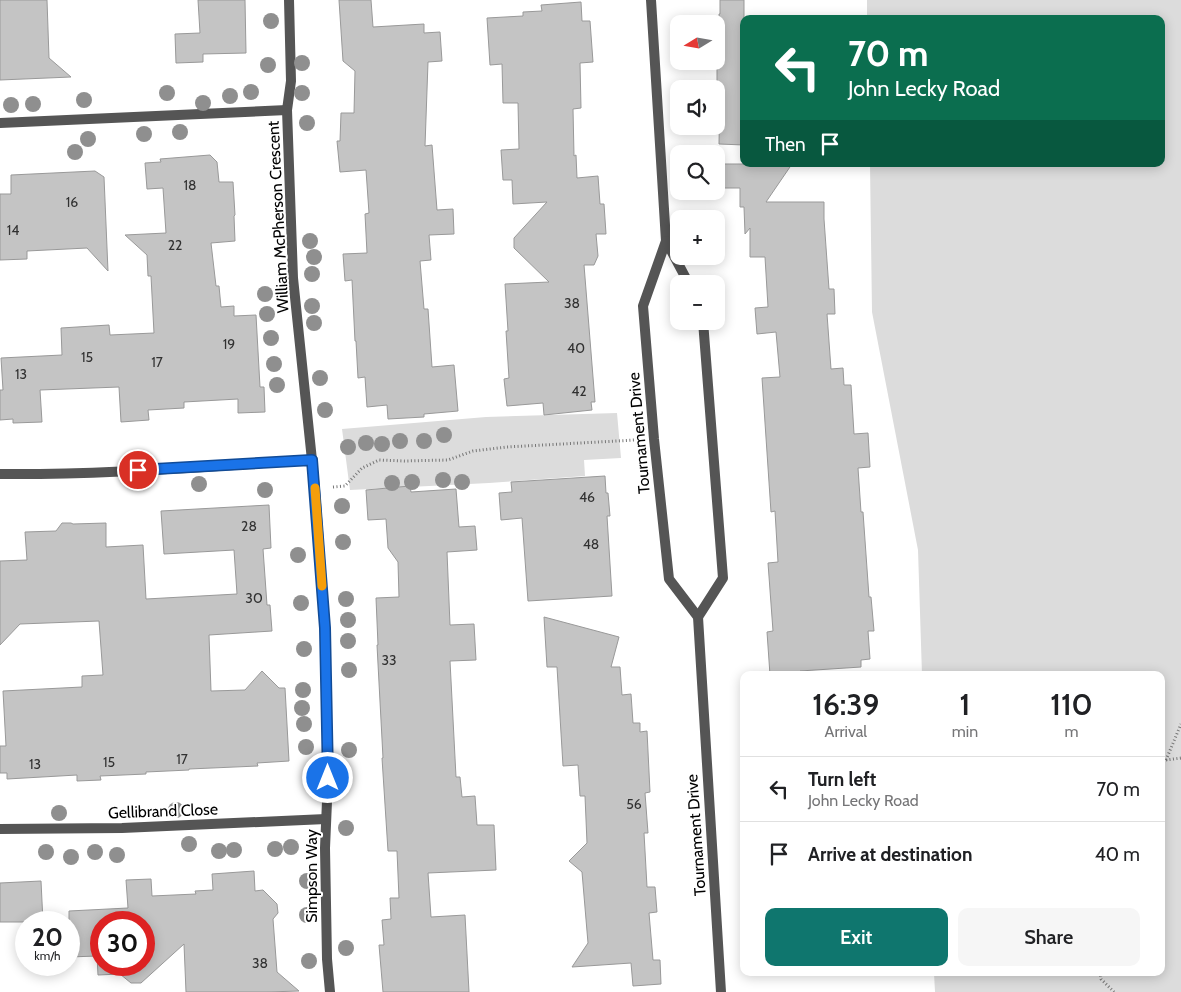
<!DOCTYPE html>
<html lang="en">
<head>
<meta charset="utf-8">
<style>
	:root { --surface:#fff; --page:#f6f6f6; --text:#202124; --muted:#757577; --line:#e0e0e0; --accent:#0f766e }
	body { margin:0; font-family:Cabin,sans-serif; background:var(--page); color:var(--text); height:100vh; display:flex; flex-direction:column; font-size:19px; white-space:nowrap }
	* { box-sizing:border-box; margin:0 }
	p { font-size:16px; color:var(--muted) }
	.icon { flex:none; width:28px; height:28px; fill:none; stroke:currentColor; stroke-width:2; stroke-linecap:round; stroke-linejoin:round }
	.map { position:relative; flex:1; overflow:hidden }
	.drawer { position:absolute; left:740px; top:671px; width:425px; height:305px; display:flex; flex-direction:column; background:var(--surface); border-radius:10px; box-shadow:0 2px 12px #0003 }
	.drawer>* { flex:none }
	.hud { position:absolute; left:740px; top:15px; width:425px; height:152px; border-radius:10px; box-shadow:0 2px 12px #0003; background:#0b6e4f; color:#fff; overflow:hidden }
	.needle { width:32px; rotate:259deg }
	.fabs { position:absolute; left:670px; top:15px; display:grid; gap:10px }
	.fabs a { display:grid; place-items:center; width:55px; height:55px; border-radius:10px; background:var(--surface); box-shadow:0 2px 12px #0003; font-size:25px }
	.speed { position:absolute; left:15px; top:911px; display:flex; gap:10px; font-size:25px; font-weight:700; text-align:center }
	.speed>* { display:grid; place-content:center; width:65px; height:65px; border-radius:50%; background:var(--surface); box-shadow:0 2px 12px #0003; line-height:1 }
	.speed small { font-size:12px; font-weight:400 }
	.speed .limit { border:8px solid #d22; background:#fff; color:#111 }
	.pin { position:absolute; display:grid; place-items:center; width:42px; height:42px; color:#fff; margin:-21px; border:2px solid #fff; border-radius:50%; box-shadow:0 1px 5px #0007 }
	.me { position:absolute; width:55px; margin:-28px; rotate:0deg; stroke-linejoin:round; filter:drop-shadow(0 0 4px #0008) }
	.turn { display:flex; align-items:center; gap:18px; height:105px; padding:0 25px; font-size:22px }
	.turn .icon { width:65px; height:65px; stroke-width:2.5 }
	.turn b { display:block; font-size:35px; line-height:42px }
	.then { display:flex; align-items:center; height:48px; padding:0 25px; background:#0003; gap:10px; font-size:19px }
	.eta { display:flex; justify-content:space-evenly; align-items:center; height:85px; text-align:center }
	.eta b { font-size:30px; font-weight:600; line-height:35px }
	.action { display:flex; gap:10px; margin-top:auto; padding:10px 25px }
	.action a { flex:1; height:58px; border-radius:10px; background:var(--accent); color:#fff; font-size:20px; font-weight:600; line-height:58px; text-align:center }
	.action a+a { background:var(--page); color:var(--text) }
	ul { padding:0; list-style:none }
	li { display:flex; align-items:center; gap:15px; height:65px; padding:0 25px; border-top:1px solid var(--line) }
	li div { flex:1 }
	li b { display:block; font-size:19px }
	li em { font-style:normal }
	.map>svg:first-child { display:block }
	.green { fill:#dcdcdc }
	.building { fill:#c4c4c4; stroke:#999; fill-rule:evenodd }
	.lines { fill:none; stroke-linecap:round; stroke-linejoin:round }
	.path { stroke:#777; stroke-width:3; stroke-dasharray:1 2.5; stroke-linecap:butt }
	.street { stroke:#555; stroke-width:10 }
	.tree { fill:#8f8f8f }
	.route-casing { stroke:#114b97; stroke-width:12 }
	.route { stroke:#1a73e8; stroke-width:9 }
	.slow { stroke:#f59e0b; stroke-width:9 }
	.labels { text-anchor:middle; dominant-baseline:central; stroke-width:4; stroke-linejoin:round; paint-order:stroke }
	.number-label { font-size:14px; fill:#313131 }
	.street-label { font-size:16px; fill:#000; stroke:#fff }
</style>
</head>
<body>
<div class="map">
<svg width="1181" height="992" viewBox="0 0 1181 992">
	<rect width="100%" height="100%" fill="#fff"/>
	<!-- green -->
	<g class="green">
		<path d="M 867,0 L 1181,0 L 1181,992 L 935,992 L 934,973 L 1161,972 L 1161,675 L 922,675 L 918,550 L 872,312 L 870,164 L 1161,164 L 1161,19 L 867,19 Z"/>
		<path d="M 617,413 L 621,458 L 584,460 L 585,476 L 489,483 L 350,490 L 342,429 L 486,417 Z"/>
	</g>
	<!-- building -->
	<g class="building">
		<path d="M 0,0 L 47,0 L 49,58 L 71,77 L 0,80 Z"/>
		<path d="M 198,0 L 245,0 L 246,53 L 203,54 L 203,62 L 176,63 L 175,34 L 200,33 Z"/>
		<path d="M 339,0 L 371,0 L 373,27 L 424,24 L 424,33 L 440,32 L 442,61 L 428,62 L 425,146 L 432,145 L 437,210 L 453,209 L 454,234 L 429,235 L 431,260 L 420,261 L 424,309 L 428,309 L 432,367 L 454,365 L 458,411 L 424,414 L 424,417 L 388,419 L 387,405 L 367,407 L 365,377 L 358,378 L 356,341 L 355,341 L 352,280 L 345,281 L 343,254 L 367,253 L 365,214 L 369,213 L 366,170 L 340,172 L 337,141 L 340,141 L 341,113 L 354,113 L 355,71 L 343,61 Z"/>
		<path d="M 720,0 L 744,0 L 744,145 L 719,144 L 720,84 L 717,84 L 717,57 L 720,57 L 719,14 L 720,14 Z"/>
		<path d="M 581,2 L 582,21 L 590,21 L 593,62 L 580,63 L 581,108 L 573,109 L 574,156 L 576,155 L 577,178 L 598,176 L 600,204 L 604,204 L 606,234 L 596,234 L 598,256 L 594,265 L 584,265 L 595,402 L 591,402 L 592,410 L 544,415 L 543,403 L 507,406 L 504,379 L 509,378 L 506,331 L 508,331 L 505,284 L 549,282 L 514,248 L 514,238 L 547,202 L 513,204 L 512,180 L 503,180 L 501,150 L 519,149 L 518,103 L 503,103 L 502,64 L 490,65 L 487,18 L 523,16 L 523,12 L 542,11 L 541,5 Z"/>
		<path d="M 210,155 L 217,162 L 219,182 L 233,182 L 235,215 L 234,216 L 235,241 L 211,243 L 216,286 L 219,286 L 221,307 L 234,306 L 234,316 L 256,315 L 260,387 L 264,387 L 265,412 L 238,413 L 238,399 L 184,402 L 184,408 L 148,410 L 149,420 L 121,422 L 119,387 L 40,390 L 42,422 L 13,423 L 13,419 L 0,420 L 0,390 L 3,390 L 1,358 L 62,355 L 61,328 L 109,325 L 110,335 L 154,333 L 151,276 L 148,276 L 147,255 L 125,235 L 166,233 L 163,188 L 147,189 L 145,163 L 161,162 L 160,159 Z"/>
		<path d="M 723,164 L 792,164 L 766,202 L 824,202 L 824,219 L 829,289 L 834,289 L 835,314 L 827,314 L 831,369 L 843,368 L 844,385 L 851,385 L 854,434 L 868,433 L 870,467 L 858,468 L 861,512 L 863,512 L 869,597 L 871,597 L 874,631 L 868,631 L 870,659 L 861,660 L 861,667 L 800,671 L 800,675 L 770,675 L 767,632 L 773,631 L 768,563 L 778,562 L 775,511 L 771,512 L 762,378 L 780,377 L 776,332 L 757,334 L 755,308 L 768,307 L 765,257 L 750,257 L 750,228 L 745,234 L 744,207 L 740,207 L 740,188 L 723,188 Z"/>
		<path d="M 95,171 L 104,177 L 108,271 L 87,248 L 27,251 L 27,259 L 0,260 L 0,194 L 11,194 L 11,175 Z"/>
		<path d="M 605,476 L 606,493 L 608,493 L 610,516 L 607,516 L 612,596 L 528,601 L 522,518 L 501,520 L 499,493 L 512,492 L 511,482 Z"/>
		<path d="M 410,486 L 411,492 L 456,489 L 459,527 L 475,526 L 477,550 L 447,552 L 450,625 L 474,624 L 476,660 L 450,661 L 456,777 L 460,777 L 462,797 L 475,796 L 477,825 L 494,825 L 496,870 L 428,873 L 431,917 L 465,915 L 469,992 L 383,992 L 379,945 L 384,945 L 382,920 L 391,919 L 390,898 L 399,898 L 397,851 L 388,851 L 382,758 L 383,758 L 377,645 L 378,645 L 376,598 L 399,597 L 398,562 L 388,548 L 386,519 L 368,520 L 366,490 Z"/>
		<path d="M 269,505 L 271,548 L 263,549 L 267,605 L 270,605 L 272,631 L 209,635 L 211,691 L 245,690 L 262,671 L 279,688 L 285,688 L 289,761 L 257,763 L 258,766 L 189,769 L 189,770 L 146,772 L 146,774 L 100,776 L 101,780 L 77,781 L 77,775 L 7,779 L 7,773 L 0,773 L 0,746 L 6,746 L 3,691 L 82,687 L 82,676 L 103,675 L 99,621 L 20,624 L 0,645 L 0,561 L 27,560 L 25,532 L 56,531 L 62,523 L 71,523 L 73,524 L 106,523 L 106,547 L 143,545 L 146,599 L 237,594 L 234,550 L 164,554 L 161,511 Z"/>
		<path d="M 544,617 L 619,637 L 611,667 L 620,667 L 622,695 L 631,694 L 633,723 L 640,723 L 640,732 L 647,731 L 650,792 L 645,793 L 648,833 L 644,833 L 647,887 L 655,887 L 657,912 L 649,913 L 653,960 L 660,960 L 661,984 L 633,986 L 631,963 L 572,967 L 588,943 L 582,872 L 569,861 L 587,843 L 585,796 L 580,796 L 578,765 L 563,766 L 557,667 L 547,667 Z"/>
		<path d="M 254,871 L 255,891 L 263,890 L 277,904 L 278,913 L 273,919 L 277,972 L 299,991 L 267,992 L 186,992 L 184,944 L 141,983 L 131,983 L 120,974 L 98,975 L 97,956 L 69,957 L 69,911 L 128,908 L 126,880 L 151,879 L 152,896 L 196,894 L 195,891 L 213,890 L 212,874 ZM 101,922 L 144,922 L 144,965 L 101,965 Z"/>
		<path d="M 41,881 L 43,922 L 0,922 L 0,883 Z"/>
	</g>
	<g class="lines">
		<!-- path -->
		<g class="path">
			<path d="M 333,487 L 345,486 L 362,468 L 379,460 L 404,461 L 448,460 L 473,451 L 507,447 L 635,440"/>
			<path d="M 1166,760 L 1181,758"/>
			<path d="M 1161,765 L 1166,760 L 1181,724"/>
			<path d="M 1100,972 L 1101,979 L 1114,992"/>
		</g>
		<!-- street -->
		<g class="street">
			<path d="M 651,0 L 666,241 L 643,306 L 654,439 L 669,579 L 698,617 L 721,992"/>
			<path d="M 287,110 L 291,81 L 289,0"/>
			<path d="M 0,123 L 287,110 L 293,278 L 315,489 L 325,628 L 328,778 L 325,848 L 327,959 L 330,992"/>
			<path d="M 666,241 L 689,284"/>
			<path d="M 0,474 C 104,475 209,466 313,460"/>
			<path d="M 698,617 L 723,578 L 703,321"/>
			<path d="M 0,829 L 122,828 L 326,819"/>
		</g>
	</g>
	<!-- trees -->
	<g class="tree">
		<circle cx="271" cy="21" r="8"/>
		<circle cx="302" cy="63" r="8"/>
		<circle cx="268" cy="65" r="8"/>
		<circle cx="251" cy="92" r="8"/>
		<circle cx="167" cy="93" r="8"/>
		<circle cx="302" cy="93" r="8"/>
		<circle cx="230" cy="96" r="8"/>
		<circle cx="84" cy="100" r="8"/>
		<circle cx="203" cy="103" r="8"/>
		<circle cx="33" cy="104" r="8"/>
		<circle cx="11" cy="105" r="8"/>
		<circle cx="307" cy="123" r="8"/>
		<circle cx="180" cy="132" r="8"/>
		<circle cx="144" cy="134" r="8"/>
		<circle cx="88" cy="139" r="8"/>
		<circle cx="75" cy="152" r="8"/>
		<circle cx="310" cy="241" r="8"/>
		<circle cx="314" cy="257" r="8"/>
		<circle cx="312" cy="274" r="8"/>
		<circle cx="265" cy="294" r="8"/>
		<circle cx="312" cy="306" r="8"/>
		<circle cx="267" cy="314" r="8"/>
		<circle cx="314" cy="323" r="8"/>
		<circle cx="271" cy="338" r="8"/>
		<circle cx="274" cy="364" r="8"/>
		<circle cx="320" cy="378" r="8"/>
		<circle cx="277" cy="385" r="8"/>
		<circle cx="325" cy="410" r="8"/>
		<circle cx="444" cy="435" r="8"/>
		<circle cx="400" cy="441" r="8"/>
		<circle cx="424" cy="441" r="8"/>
		<circle cx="366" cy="443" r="8"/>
		<circle cx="382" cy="444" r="8"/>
		<circle cx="348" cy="447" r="8"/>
		<circle cx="443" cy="480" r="8"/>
		<circle cx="412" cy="482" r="8"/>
		<circle cx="462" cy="482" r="8"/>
		<circle cx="392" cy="483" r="8"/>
		<circle cx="199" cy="484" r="8"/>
		<circle cx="265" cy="490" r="8"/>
		<circle cx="342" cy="506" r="8"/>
		<circle cx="343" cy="542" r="8"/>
		<circle cx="298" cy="555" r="8"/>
		<circle cx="346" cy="599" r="8"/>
		<circle cx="301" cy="603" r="8"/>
		<circle cx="348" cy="620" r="8"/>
		<circle cx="348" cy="641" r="8"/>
		<circle cx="304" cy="649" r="8"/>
		<circle cx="349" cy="670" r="8"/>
		<circle cx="303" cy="690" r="8"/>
		<circle cx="302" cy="708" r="8"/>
		<circle cx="304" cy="724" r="8"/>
		<circle cx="306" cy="747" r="8"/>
		<circle cx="349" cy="750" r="8"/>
		<circle cx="176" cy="810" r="8"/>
		<circle cx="59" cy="813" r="8"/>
		<circle cx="346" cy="828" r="8"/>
		<circle cx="189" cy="844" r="8"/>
		<circle cx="291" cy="847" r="8"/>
		<circle cx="275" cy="849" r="8"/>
		<circle cx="234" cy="850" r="8"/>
		<circle cx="219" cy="851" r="8"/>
		<circle cx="46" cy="852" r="8"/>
		<circle cx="95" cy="852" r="8"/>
		<circle cx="117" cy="855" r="8"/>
		<circle cx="71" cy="857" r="8"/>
		<circle cx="307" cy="881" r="8"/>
		<circle cx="307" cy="915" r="8"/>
		<circle cx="346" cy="948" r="8"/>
		<circle cx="309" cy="961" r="8"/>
	</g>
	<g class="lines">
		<defs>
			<path id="route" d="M 138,470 L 312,460 L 325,628 L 328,778"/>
		</defs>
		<!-- route casing -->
		<use href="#route" class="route-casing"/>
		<!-- route -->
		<use href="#route" class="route"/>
		<!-- slow -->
		<path class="slow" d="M 315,488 L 322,586"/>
	</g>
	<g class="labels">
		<!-- number labels -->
		<g class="number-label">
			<text x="190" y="185">18</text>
			<text x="72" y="202">16</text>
			<text x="13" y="230">14</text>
			<text x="175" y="245">22</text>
			<text x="572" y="303">38</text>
			<text x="229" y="344">19</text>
			<text x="576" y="348">40</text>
			<text x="87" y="357">15</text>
			<text x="157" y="362">17</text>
			<text x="21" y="374">13</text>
			<text x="579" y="391">42</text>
			<text x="587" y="497">46</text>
			<text x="249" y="526">28</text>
			<text x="591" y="544">48</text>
			<text x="254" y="598">30</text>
			<text x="389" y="660">33</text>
			<text x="182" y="759">17</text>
			<text x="109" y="762">15</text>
			<text x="35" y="764">13</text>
			<text x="634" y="804">56</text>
			<text x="260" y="963">38</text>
		</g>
		<!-- street labels -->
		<g class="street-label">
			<text transform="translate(278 217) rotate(-93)">William McPherson Crescent</text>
			<text transform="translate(639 433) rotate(-95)">Tournament Drive</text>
			<text transform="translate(163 811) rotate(-2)">Gellibrand Close</text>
			<text transform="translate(696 835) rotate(-94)">Tournament Drive</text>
			<text transform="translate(311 876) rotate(-90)">Simpson Way</text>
		</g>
	</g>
</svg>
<div class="fabs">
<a><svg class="needle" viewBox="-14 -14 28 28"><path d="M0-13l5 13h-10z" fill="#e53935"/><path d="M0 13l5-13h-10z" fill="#757577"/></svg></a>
<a><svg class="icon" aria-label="sound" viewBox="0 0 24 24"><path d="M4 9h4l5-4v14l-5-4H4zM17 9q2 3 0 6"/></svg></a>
<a><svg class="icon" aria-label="search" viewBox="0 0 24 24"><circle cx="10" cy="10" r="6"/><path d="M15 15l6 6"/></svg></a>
<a>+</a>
<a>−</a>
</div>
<div class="speed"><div>20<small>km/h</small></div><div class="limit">30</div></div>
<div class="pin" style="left:138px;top:470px;background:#d93025"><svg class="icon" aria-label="arrive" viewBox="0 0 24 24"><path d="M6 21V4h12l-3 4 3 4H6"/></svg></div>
<svg class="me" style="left:328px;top:778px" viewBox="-20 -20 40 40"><circle r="17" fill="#1a73e8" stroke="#fff" stroke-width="3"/><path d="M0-11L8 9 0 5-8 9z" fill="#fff"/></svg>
<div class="hud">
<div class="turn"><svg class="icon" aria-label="left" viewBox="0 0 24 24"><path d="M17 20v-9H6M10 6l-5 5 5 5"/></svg><div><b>70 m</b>John Lecky Road</div></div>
<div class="then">Then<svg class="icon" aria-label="arrive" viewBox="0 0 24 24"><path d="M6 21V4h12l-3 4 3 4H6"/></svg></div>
</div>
<section class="drawer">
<div class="eta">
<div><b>16:39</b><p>Arrival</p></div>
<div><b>1</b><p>min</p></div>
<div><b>110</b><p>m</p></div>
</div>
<ul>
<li><svg class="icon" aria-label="left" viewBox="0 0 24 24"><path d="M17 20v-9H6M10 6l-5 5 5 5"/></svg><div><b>Turn left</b><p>John Lecky Road</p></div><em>70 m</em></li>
<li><svg class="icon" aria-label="arrive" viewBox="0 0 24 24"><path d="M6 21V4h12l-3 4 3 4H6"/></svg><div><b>Arrive at destination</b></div><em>40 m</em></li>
</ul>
<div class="action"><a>Exit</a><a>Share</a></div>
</section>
</div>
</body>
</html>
